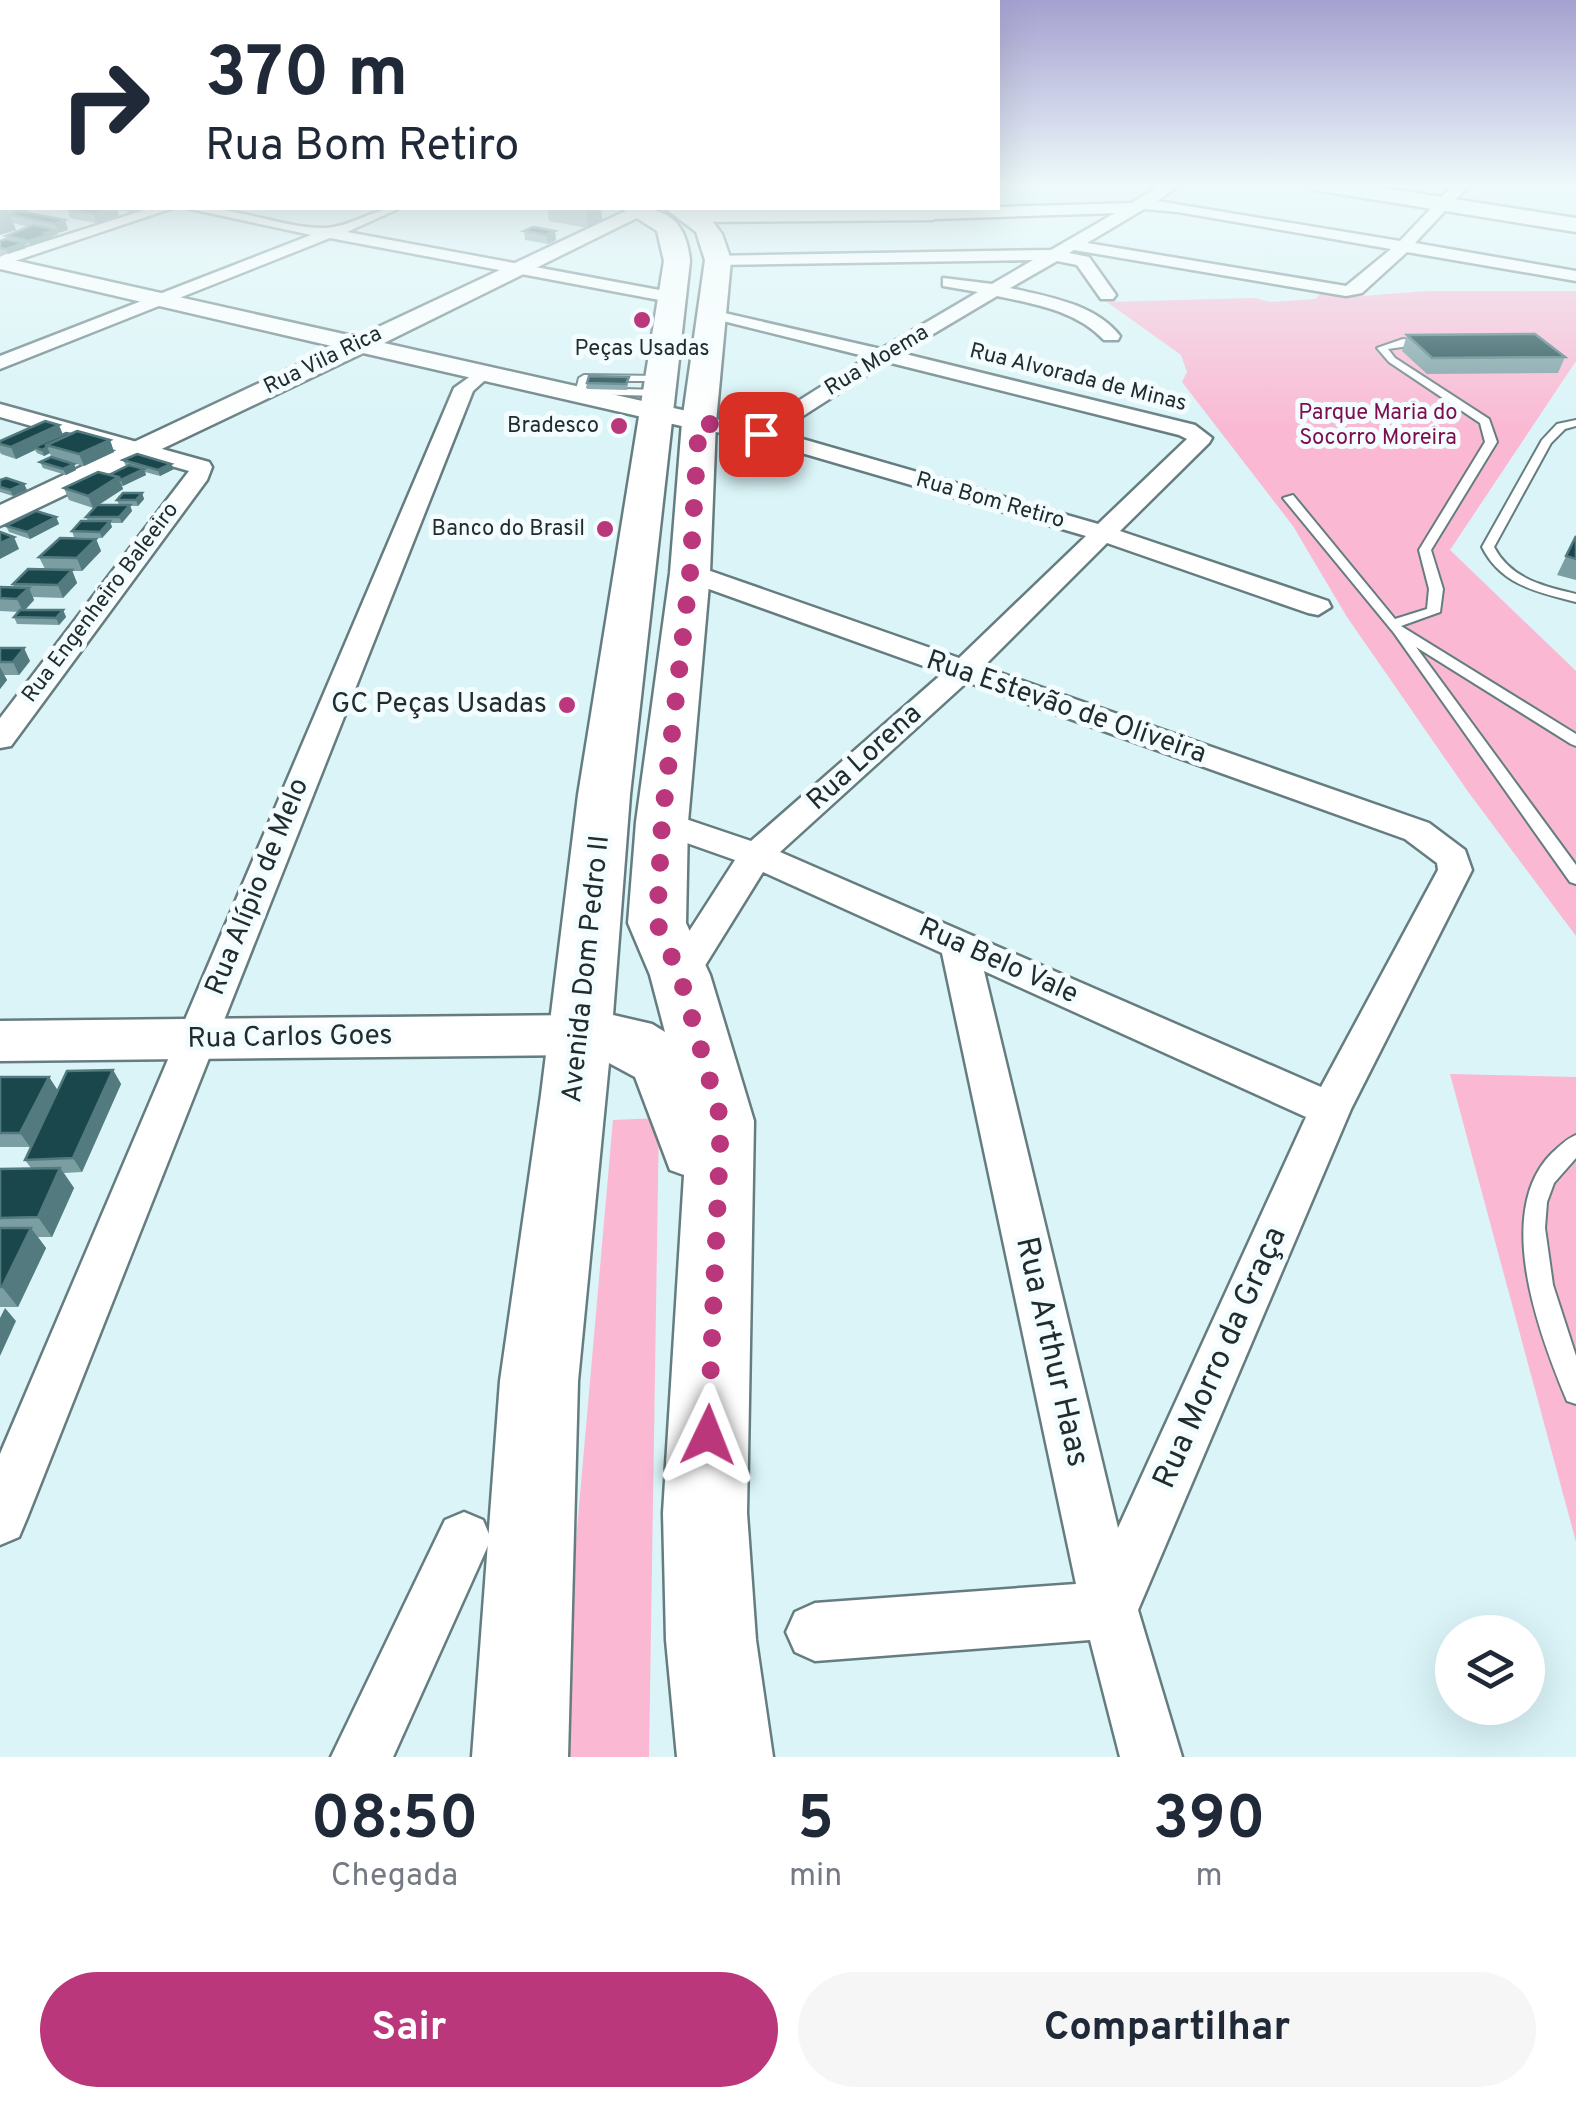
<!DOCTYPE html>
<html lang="pt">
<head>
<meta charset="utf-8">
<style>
	:root { --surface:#fff; --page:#f6f6f7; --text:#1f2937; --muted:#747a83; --accent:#bb377c }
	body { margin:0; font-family:Overpass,sans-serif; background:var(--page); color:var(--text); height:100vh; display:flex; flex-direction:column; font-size:38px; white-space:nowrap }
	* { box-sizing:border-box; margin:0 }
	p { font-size:32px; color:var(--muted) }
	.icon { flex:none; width:55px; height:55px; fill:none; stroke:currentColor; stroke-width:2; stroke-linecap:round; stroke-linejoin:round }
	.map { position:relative; height:1757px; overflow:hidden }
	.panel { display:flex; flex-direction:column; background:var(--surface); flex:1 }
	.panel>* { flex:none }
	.hud { position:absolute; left:0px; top:0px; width:1000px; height:210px; box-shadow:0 10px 40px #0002; background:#fff; color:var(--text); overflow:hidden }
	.tools { position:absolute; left:1435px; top:1615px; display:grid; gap:20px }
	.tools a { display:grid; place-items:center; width:110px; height:110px; border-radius:50%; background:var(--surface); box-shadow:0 10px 40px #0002; font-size:50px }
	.pin { position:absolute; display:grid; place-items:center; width:85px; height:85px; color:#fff; margin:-42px; border-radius:20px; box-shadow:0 5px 15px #0006 }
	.me { position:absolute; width:110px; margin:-55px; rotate:2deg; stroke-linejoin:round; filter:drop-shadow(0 0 8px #0008) }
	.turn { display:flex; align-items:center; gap:35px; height:210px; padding:0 40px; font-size:45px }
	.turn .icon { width:130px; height:130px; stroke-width:2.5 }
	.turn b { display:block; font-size:70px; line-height:85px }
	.eta { display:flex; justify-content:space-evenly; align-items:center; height:170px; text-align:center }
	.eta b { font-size:60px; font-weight:700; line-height:70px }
	.button { display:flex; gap:20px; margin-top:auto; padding:20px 40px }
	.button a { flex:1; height:115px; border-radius:60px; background:var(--accent); color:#fff; font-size:40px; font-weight:700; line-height:115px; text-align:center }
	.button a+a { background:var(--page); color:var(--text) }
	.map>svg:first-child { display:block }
	.green { fill:#fab8d3 }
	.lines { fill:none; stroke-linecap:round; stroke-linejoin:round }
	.service-casing { stroke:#667d80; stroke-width:4 }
	.minor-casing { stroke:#667d80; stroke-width:5 }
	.tertiary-casing { stroke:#667d80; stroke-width:5 }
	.secondary-casing { stroke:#667d80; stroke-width:5 }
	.primary-casing { stroke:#667d80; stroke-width:5 }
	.service { fill:#fff; fill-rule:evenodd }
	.minor { fill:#fff; fill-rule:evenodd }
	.tertiary { fill:#fff; fill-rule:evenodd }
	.secondary { fill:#fff; fill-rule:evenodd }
	.primary { fill:#fff; fill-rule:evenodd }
	.wall { fill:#7a9ea2 }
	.shaded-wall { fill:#537b7f }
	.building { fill:#19474c; stroke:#537b7f; stroke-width:2.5 }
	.route { stroke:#bb377c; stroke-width:18; stroke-dasharray:0 32.4 }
	.poi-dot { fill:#bb377c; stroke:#f3fdff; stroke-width:4 }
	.labels { text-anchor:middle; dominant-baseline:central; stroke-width:10; stroke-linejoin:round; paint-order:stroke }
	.far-poi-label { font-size:22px; fill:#222c2d; stroke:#f3fdff; text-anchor:end }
	.far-street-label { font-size:22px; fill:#222c2d; stroke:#f3fdff }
	.far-park-label { font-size:22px; fill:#7e0d4e; stroke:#f3fdff }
	.poi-label { font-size:28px; fill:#222c2d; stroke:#f3fdff; text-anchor:end }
	.street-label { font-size:28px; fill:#222c2d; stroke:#f3fdff }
	.near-street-label { font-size:32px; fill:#222c2d; stroke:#f3fdff }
</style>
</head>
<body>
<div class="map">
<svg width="1576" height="1757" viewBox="0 0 1576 1757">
	<rect width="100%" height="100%" fill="#daf4f7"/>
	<!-- green -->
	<g class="green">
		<path d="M 1428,291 L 1576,291 L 1576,361 L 1450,550 L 1576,671 L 1576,936 L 1469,793 L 1347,617 L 1293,526 L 1182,382 L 1187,372 L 1181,355 L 1107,302 L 1255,298 L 1270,302 L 1315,299 L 1320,294 L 1349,297 Z"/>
		<path d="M 1450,1074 L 1576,1077 L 1576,1542 Z"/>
		<path d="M 659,1118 L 649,1757 L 557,1757 L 613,1120 Z"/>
	</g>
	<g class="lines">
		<defs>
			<g id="service">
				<path d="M 1403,339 L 1430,343 L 1388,349 L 1395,358 L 1489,419 L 1497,442 L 1431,550 L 1443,589 L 1440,612 L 1401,626 L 1576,734 L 1576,746 L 1571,744 L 1416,647 L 1576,865 L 1576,884 L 1570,882 L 1394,633 L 1283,498 L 1293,495 L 1395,619 L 1427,609 L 1429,589 L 1419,550 L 1485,442 L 1480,423 L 1389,362 L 1377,348 Z"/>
				<path d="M 584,375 L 661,376 L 665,377 L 665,381 L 588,381 L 586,388 L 660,390 L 665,393 L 660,396 L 583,394 L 582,397 L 574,397 L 579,378 Z"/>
				<path d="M 1576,420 L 1576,426 L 1565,429 L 1551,443 L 1494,547 C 1511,579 1543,586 1576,594 L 1576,602 C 1537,592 1501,585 1482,547 L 1542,440 L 1557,424 Z"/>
				<path d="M 1576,1135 L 1576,1158 L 1554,1183 L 1547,1202 L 1545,1228 L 1553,1285 L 1576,1356 L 1576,1404 L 1567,1401 C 1539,1334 1493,1212 1552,1153 C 1560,1146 1566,1139 1576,1135 Z"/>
			</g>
			<g id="minor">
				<path d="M 1164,184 L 1182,184 L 1157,201 L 1400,241 L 1454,184 L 1470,184 L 1415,243 L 1576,271 L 1576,281 L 1407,252 L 1362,293 L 1346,296 L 1074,250 L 1069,253 L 1089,257 L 1116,295 L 1113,299 L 1101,299 L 1077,265 L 1057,261 L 1010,288 C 1049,297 1095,304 1120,336 L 1118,340 L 1104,340 C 1077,311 1035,304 997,296 L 901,353 L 1195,425 L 1212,438 L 1209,443 L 1120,531 L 1328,601 L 1331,607 L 1318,615 L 1308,613 L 1107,543 L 983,667 L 1429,823 L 1465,850 L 1472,870 L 1351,1109 L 1138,1610 L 1182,1757 L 1120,1757 L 1090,1640 L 815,1661 L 795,1652 L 786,1632 L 795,1612 L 815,1603 L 1076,1584 L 942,953 L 763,872 L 693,985 L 680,989 L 667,985 L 661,975 L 735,860 L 650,830 L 645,822 L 650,814 L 662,811 L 751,841 L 943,673 L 681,579 L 677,573 L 681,567 L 699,567 L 959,658 L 1086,536 L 764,442 L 748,449 L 740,447 L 737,442 L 741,437 L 691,427 L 688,422 L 699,416 L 757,427 L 868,357 L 707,317 L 707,309 L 881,349 L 978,292 L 943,286 L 943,278 L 992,284 L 1033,260 L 718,265 L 712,264 L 712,256 L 1051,250 L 1115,213 L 933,219 L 925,214 L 933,209 L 1131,203 ZM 1144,209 L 1178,212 L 1391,249 L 1346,286 L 1087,243 ZM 887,362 L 1179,435 L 1187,439 L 1098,524 L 778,432 ZM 967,682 L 1405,839 L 1437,863 L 1438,870 L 1321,1087 L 780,852 ZM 984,971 L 1306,1117 L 1118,1528 Z"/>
				<path d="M 151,208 L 173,208 L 0,266 L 0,256 Z"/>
				<path d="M 186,208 C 235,205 282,229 326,228 C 351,227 373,208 400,208 L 347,232 L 670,292 L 679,297 L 670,302 L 330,238 L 0,369 L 0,356 L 311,235 Z"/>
				<path d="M 482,368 L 492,374 L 473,391 L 27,1518 L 19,1537 L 0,1545 L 0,1454 L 454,388 Z"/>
				<path d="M 0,404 L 209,462 L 212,467 L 207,480 L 11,746 L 0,748 L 0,718 L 189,471 L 0,417 Z"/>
				<path d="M 464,1512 L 483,1520 L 491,1539 L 393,1757 L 331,1757 L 445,1520 Z"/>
			</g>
			<g id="tertiary">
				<path d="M 632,208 L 657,208 L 384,343 L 709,416 L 713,422 L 709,428 L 699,430 L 363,353 L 0,526 L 0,505 L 336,347 L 0,269 L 0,257 L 357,337 Z"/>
				<path d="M 951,208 L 933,220 L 694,222 L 684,216 L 694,210 Z"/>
				<path d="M 579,1015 L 597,1021 L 604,1035 L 597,1049 L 579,1055 L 0,1061 L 0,1021 Z"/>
			</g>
			<path id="secondary" d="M 1305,184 L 1358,184 L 1576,218 L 1576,232 L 1315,190 Z"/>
			<path id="primary" d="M 621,208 C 662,206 686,216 690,261 L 630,795 L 613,1015 L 652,1024 L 665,1032 L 650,975 L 628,923 L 636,822 L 670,573 L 682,422 L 705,260 L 696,232 L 665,208 L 695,208 L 709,217 L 722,234 L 731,260 L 716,422 L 710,573 L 688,822 L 686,923 L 710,975 L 754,1121 L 747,1513 L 756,1640 L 773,1757 L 677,1757 L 666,1640 L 663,1513 L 684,1175 L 670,1170 L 635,1077 L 609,1063 L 578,1381 L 568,1757 L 472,1757 L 500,1381 L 541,1095 L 578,795 L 664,261 L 657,231 Z"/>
		</defs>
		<!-- service casing -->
		<use href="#service" class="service-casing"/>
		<!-- minor casing -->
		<use href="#minor" class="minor-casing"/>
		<!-- tertiary casing -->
		<use href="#tertiary" class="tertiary-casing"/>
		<!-- secondary casing -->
		<use href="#secondary" class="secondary-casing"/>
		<!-- primary casing -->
		<use href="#primary" class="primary-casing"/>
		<!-- service -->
		<use href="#service" class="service"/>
		<!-- minor -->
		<use href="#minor" class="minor"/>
		<!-- tertiary -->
		<use href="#tertiary" class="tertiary"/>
		<!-- secondary -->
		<use href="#secondary" class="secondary"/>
		<!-- primary -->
		<use href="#primary" class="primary"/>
	</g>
	<!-- wall -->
	<g class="wall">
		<path d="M 0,198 L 2,208 L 26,208 L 27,212 L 25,212 L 65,220 L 68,230 L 57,233 L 58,234 L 51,237 L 52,239 L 30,246 L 24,245 L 26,248 L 8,254 L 4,253 L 4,255 L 0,257 L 0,241 L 7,240 L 6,236 L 29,227 L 13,223 L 16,230 L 0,235 Z"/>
		<path d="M 70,208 L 143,208 L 129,212 L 118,210 L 119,215 L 96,223 L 70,218 L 67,209 Z"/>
		<path d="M 547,208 L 601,208 L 602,221 L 588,228 L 549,221 Z"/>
		<path d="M 533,227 L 556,240 L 548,244 L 525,240 L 524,231 Z"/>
		<path d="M 1407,335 L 1565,357 L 1558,373 L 1427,374 L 1402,351 Z"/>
		<path d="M 629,377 L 627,390 L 587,389 L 587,383 Z"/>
		<path d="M 63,434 L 110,440 L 114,452 L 84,466 L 51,457 L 50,453 L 44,456 L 37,453 L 35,450 L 16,459 L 1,454 L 0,452 L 0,441 Z"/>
		<path d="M 123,460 L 171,464 L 174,469 L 160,476 L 145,472 L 146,475 L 122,486 L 123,489 L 99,505 L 119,505 L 117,500 L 142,493 L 144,499 L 138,506 L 130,506 L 132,511 L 122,523 L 110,523 L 112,527 L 102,538 L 74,537 L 72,531 L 88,521 L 86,517 L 93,508 L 69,500 L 64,488 L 109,475 L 126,466 Z"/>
		<path d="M 40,462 L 74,464 L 76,470 L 66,475 L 43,468 Z"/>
		<path d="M 0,480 L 24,484 L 27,490 L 13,496 L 0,492 Z"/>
		<path d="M 56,517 L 59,524 L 30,539 L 9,532 L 6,526 Z"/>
		<path d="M 1576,536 L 1576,580 L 1557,575 Z"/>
		<path d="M 96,539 L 101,551 L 82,571 L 72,571 L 77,583 L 63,598 L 33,597 L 34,600 L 25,610 L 63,610 L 66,617 L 59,625 L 17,624 L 14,617 L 19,612 L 0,611 L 0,587 L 14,587 L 13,584 L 45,569 L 39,557 Z"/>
		<path d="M 0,648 L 30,661 L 19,675 L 4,675 L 7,680 L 0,689 Z"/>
		<path d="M 113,1070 L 121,1084 L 82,1172 L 64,1173 L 74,1188 L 52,1237 L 38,1237 L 46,1248 L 18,1307 L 0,1307 L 0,1169 L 31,1168 L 25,1160 Z"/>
		<path d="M 0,1077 L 49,1077 L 58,1091 L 30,1147 L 0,1147 Z"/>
	</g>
	<!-- shaded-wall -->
	<g class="shaded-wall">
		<path d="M 2,205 L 2,208 L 7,208 L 16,230 L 0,235 L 0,206 Z"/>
		<path d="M 12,208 L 26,208 L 27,212 L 15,215 Z"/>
		<path d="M 112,208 L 117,208 L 119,215 L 96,223 L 93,214 Z"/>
		<path d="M 128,208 L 143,208 L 129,212 Z"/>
		<path d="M 586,208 L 601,208 L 602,221 L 588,228 Z"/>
		<path d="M 65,220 L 68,230 L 58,233 L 55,224 Z"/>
		<path d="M 56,230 L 58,234 L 51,237 L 52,239 L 30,246 L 29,241 Z"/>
		<path d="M 555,231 L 556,240 L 548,244 L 546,235 Z"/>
		<path d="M 24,243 L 26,248 L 8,254 L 6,249 Z"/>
		<path d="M 59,425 L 64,437 L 34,447 L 35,450 L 16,459 L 11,447 Z"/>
		<path d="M 110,440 L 114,452 L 84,466 L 79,454 Z"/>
		<path d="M 47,447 L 50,453 L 44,456 L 42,450 Z"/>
		<path d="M 74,464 L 76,470 L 66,475 L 63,469 Z"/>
		<path d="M 171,464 L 174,469 L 160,476 L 158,470 Z"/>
		<path d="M 144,469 L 146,475 L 123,486 L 121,480 Z"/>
		<path d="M 118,477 L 123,489 L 93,508 L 88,496 Z"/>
		<path d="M 24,484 L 27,490 L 13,496 L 10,490 Z"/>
		<path d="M 142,493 L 144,499 L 138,506 L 136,500 Z"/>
		<path d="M 130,505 L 132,511 L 122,523 L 119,517 Z"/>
		<path d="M 56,517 L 59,524 L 30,539 L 27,532 Z"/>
		<path d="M 110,521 L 112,527 L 102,538 L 100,532 Z"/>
		<path d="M 14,537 L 19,549 L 0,559 L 0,543 Z"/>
		<path d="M 96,539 L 101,551 L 82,571 L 77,558 Z"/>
		<path d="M 72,570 L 77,583 L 63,598 L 58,585 Z"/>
		<path d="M 29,588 L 34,600 L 23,612 L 17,599 Z"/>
		<path d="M 63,610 L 66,617 L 59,625 L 56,618 Z"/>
		<path d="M 24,648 L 30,661 L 19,675 L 13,662 Z"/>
		<path d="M 0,667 L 7,680 L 0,689 Z"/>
		<path d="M 113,1070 L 121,1084 L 82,1172 L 73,1158 Z"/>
		<path d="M 49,1077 L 58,1091 L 30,1147 L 20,1133 Z"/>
		<path d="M 60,1168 L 74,1188 L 52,1237 L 38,1217 Z"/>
		<path d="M 31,1228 L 46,1248 L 18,1307 L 2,1287 Z"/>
		<path d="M 5,1308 L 16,1321 L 0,1356 L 0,1318 Z"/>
	</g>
	<!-- building -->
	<g class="building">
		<path d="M 70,208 L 112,208 L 93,214 L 67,209 Z"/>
		<path d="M 19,211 L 65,220 L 55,224 L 8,214 Z"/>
		<path d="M 33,225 L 56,230 L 46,233 L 50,234 L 29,241 L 6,236 Z"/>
		<path d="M 533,227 L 555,231 L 546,235 L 524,231 Z"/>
		<path d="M 6,239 L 24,243 L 6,249 L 0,248 L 0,241 Z"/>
		<path d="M 1535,334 L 1565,357 L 1432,358 L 1407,335 Z"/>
		<path d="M 589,376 L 629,377 L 626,384 L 587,383 Z"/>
		<path d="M 45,421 L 59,425 L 11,447 L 0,444 L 0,441 Z"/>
		<path d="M 77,431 L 110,440 L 79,454 L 46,445 Z"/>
		<path d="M 66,433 L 71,434 L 46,445 L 47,447 L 42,450 L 34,447 Z"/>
		<path d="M 137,454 L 171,464 L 158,470 L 123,460 Z"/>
		<path d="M 51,457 L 74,464 L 63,469 L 40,462 Z"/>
		<path d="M 129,465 L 144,469 L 121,480 L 118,477 L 109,475 Z"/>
		<path d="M 98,472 L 118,477 L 88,496 L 64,488 Z"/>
		<path d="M 6,478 L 24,484 L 10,490 L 0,487 L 0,480 Z"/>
		<path d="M 123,493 L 142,493 L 136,500 L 117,500 Z"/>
		<path d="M 97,505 L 130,505 L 119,517 L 86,517 Z"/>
		<path d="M 36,511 L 56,517 L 27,532 L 6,526 Z"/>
		<path d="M 81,521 L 110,521 L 100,532 L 72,531 Z"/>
		<path d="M 0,532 L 14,537 L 0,543 Z"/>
		<path d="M 1576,536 L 1576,559 L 1566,556 Z"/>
		<path d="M 60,538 L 96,539 L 77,558 L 39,557 Z"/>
		<path d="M 28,569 L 72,570 L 58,585 L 13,584 Z"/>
		<path d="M 0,587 L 29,588 L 17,599 L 0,598 Z"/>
		<path d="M 20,610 L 63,610 L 56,618 L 14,617 Z"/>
		<path d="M 0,648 L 24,648 L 13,662 L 0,662 Z"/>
		<path d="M 113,1070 L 73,1158 L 25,1160 L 67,1071 Z"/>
		<path d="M 0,1077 L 49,1077 L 20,1133 L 0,1133 Z"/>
		<path d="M 60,1168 L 38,1217 L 0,1218 L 0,1169 Z"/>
		<path d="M 0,1228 L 31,1228 L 2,1287 L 0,1287 Z"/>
	</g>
	<!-- sky -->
	<linearGradient id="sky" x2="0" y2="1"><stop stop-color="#a5a0d0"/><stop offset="0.43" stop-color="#eefafb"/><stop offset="1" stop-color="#eefafb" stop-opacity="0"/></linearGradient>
	<rect width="1576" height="430" fill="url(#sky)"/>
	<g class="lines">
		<!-- route -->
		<path class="route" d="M 708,1435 L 721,1120 L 680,976 L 657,923 L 662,822 L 690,574 L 699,422 L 761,434"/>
	</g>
	<!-- markers -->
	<g class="poi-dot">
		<circle cx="642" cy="320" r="10"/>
		<circle cx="619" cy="426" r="10"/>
		<circle cx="605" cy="529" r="10"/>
		<circle cx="567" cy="705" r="10"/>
	</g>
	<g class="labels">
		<!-- far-poi labels -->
		<g class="far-poi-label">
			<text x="642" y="349" text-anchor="middle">Peças Usadas</text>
			<text x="599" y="426">Bradesco</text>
			<text x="585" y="529">Banco do Brasil</text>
		</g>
		<!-- far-street labels -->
		<g class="far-street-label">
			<text transform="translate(323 361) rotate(-26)">Rua Vila Rica</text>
			<text transform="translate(877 361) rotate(-31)">Rua Moema</text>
			<text transform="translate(1078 378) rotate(14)">Rua Alvorada de Minas</text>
			<text transform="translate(990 501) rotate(16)">Rua Bom Retiro</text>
			<text transform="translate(101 603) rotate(-53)">Rua Engenheiro Baleeiro</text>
		</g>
		<!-- far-park labels -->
		<g class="far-park-label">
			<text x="1378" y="413">Parque Maria do<tspan x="1378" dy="25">Socorro Moreira</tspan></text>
		</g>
		<!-- poi labels -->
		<g class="poi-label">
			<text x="547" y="705">GC Peças Usadas</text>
		</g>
		<!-- street labels -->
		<g class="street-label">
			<text transform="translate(1066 708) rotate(19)">Rua Estevão de Oliveira</text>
			<text transform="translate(865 758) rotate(-42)">Rua Lorena</text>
			<text transform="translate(258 887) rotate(-68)">Rua Alípio de Melo</text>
			<text transform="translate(998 962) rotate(24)">Rua Belo Vale</text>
			<text transform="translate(587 969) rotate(-84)">Avenida Dom Pedro II</text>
			<text transform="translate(290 1038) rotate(-1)">Rua Carlos Goes</text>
		</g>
		<!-- near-street labels -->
		<g class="near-street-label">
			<text transform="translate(1051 1352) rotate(77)">Rua Arthur Haas</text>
			<text transform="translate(1221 1358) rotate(-66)">Rua Morro da Graça</text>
		</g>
	</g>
</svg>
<div class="tools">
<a><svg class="icon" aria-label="layers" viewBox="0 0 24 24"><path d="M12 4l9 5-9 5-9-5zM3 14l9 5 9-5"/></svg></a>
</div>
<div class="pin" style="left:761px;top:434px;background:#d93025"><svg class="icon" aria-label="arrive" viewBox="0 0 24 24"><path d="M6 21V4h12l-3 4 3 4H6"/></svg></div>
<svg class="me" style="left:708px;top:1435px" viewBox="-20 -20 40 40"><path d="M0-17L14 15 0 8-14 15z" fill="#bb377c" stroke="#fff" stroke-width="4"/></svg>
<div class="hud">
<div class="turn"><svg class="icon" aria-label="right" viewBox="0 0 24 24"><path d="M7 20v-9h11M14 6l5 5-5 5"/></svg><div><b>370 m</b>Rua Bom Retiro</div></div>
</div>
</div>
<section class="panel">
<div class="eta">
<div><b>08:50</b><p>Chegada</p></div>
<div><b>5</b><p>min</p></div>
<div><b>390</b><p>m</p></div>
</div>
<div class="button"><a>Sair</a><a>Compartilhar</a></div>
</section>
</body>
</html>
